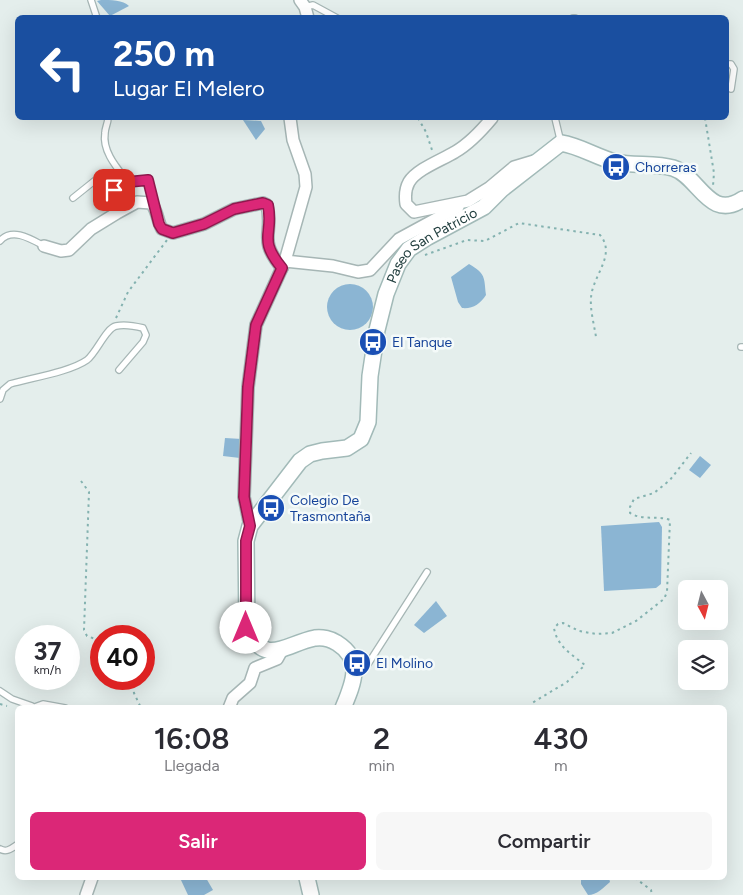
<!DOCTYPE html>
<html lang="es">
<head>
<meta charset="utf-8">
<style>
	:root { --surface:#fff; --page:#f7f7f7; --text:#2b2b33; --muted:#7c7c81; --accent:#db2777 }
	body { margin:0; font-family:Figtree,sans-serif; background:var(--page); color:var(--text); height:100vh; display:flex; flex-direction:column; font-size:19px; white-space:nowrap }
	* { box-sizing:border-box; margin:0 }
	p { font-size:16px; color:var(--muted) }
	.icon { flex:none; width:28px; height:28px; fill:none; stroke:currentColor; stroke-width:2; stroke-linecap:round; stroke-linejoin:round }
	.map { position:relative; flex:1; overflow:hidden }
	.panel { position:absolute; left:15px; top:705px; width:712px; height:175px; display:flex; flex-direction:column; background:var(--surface); border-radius:8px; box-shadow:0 5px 20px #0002 }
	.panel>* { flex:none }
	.hud { position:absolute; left:15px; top:15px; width:714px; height:105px; border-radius:8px; box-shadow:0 5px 20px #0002; background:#1a4fa0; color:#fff; overflow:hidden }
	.needle { width:32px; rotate:173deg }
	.buttons { position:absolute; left:678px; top:580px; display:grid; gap:10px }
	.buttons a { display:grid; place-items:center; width:50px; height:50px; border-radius:8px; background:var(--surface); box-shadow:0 5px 20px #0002; font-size:25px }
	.speed { position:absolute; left:15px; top:625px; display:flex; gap:10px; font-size:25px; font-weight:700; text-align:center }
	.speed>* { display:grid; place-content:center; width:65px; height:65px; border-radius:50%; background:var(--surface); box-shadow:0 5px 20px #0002; line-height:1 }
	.speed small { font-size:12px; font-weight:400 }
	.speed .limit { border:8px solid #d22; background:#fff; color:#111 }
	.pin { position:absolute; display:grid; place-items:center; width:42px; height:42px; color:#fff; margin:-21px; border-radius:10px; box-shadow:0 2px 8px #0006 }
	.me { position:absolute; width:55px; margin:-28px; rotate:0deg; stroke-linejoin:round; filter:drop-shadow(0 0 4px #0008) }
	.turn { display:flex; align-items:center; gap:18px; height:105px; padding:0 15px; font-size:22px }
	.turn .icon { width:65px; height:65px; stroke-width:2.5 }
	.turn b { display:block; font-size:35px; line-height:42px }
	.eta { display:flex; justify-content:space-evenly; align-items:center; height:85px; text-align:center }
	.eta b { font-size:30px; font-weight:600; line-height:35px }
	.button { display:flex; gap:10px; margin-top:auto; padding:10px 15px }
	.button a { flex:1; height:58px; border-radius:8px; background:var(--accent); color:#fff; font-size:20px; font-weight:600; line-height:58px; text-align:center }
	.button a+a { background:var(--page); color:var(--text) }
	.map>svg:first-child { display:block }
	.water { fill:#8bb5d3 }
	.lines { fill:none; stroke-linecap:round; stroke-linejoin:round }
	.lane-casing { stroke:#a6b6b5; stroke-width:8 }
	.street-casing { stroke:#a6b6b5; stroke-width:14 }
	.secondary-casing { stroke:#a2bab8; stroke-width:18 }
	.path { stroke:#84b2b0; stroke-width:2; stroke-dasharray:2.5 4; stroke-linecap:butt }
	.lane { stroke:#fff; stroke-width:5.5 }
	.street { stroke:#fff; stroke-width:11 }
	.secondary { stroke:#fff; stroke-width:15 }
	.route-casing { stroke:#8e194d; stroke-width:12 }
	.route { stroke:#db2777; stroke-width:9 }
	.labels { text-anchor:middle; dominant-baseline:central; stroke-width:5; stroke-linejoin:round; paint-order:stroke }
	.transit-label { font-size:14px; fill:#164399; stroke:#f4faf9; text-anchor:start }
	.street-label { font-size:14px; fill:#234040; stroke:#f4faf9 }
</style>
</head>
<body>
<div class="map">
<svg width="743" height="895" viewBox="0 0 743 895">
	<rect width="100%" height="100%" fill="#e4eeec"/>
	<!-- water -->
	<g class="water">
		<path d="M 101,0 C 111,0 123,0 129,6 L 110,16 L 97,1 Z"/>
		<path d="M 243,120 L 261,121 L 265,129 L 256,140 Z"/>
		<path d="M 469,264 C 486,274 484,277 486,295 C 480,304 473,309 462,308 L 458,302 L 451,277 Z"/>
		<circle cx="350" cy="307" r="23"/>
		<path d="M 225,438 L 242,439 L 240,458 L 223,456 Z"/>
		<path d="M 700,456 L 711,465 L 700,478 L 689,470 Z"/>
		<path d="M 659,522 L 662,527 L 661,584 L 656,588 L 604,591 L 601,526 Z"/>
		<path d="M 436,601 L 447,616 L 424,633 L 414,625 Z"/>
		<path d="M 180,878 L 206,878 L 213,890 L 204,895 L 188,895 Z"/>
		<path d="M 584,878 L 609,878 L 610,882 C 603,888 597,895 588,895 L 581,884 L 581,880 Z"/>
	</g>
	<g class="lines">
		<defs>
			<g id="lane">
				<path d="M 91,0 L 97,18"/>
				<path d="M 305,7 L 313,5 L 337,18"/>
				<path d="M 573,18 L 575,18"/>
				<path d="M 726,64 L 731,64 L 734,69 L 731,89"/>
				<path d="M 108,118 C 108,123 105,128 105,133 C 102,152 118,169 128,182"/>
				<path d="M 555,118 L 561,143"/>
				<path d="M 73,198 L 98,178 L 114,190 L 128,182 L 148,180 L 154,204"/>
				<path d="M 0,241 C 12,227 31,239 44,246"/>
				<path d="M 741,347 L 743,347"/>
				<path d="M 0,399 L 3,390 L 10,384 C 30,378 70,372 87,360 C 97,352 106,328 116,326 C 125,324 135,326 143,328 L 146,335 L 143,342 L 119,370"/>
				<path d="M 355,667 L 368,664 L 427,572"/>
				<path d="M 0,691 L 12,699 L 32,706"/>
				<path d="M 32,708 L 43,704 L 65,708"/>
				<path d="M 0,849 C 7,853 12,848 18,844"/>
			</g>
			<g id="street">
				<path d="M 300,0 L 305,7 L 308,18"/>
				<path d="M 492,118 C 482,130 469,144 455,152 C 442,160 417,169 409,182 C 405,189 405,197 406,204 L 414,212 L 468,201 L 489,188 L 514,167 L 534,161"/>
				<path d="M 44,246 L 61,251 L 69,250 L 91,229 L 117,213 L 137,202 L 151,203 C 158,211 157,221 162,229 L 173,233 L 204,224 L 234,209 L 263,203 L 267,205 C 274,235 257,238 282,268"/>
				<path d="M 285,261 L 333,266 L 358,272 L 370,270 L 399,239 L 458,207"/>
				<path d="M 250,526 L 244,497 L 248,387 L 256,325 L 285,261 L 306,187 L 305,174 L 293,140 L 290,118"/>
				<path d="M 229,708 L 233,698 L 250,683 L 255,668 L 277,659 L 282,650"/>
				<path d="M 86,895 L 92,878"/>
			</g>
			<g id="secondary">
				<path id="s1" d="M 343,708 C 353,684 364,660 337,643 C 331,639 322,637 315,638 C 285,644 265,668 247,628 L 246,541 L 250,526 L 300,461 L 310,454 L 322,451 L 347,448 L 361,439 L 368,422 L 370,376 L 377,330 L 386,294 L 398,264 L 409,249 L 428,237 L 484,207 L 502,189 L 561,143 C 580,146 596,157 615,162 C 633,166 656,163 673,168 C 699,176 709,222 743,199"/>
				<path d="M 307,878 L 311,895"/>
			</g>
		</defs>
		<!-- lane casing -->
		<use href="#lane" class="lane-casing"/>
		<!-- street casing -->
		<use href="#street" class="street-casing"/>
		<!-- secondary casing -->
		<use href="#secondary" class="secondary-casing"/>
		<!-- path -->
		<g class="path">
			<path d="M 418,118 L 426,132 L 433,153"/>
			<path d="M 705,118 L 714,173 L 713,186"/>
			<path d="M 425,255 L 467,240 L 485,241 L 519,223 L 600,235 C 617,255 592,276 591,298 C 590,310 594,324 596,337"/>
			<path d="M 116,318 L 128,292 L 167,240"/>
			<path d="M 81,481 L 89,492 L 84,630 L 87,636 L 101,641"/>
			<path d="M 132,679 L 134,693 L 141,708"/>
			<path d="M 0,704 L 7,706"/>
			<path d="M 533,708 L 532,703 L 567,682 L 585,665 C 571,654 557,646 554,628 L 558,624 L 563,623 L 579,631 L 596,634 L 612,633 L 636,621 L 664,599 L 667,592 L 670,520 C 656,515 643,521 630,513 L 630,507 L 634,499 L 654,493 L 670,480 L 691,453"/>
			<path d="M 635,878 L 651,890 L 652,895"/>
		</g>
		<!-- lane -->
		<use href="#lane" class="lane"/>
		<!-- street -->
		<use href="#street" class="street"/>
		<!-- secondary -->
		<use href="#secondary" class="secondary"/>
	</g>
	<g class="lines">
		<defs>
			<path id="route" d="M 114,190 L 128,182 L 148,180 L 159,224 L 162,229 L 173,233 L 204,224 L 234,209 L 263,203 L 268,205 C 274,235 257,238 282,268 L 256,325 L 248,387 L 244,497 L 250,526 L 246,541 L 246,628"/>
		</defs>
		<!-- route casing -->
		<use href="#route" class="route-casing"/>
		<!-- route -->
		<use href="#route" class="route"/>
	</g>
	<!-- icons -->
	<defs>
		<symbol id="bus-disc" viewBox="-11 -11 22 22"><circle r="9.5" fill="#1a4fb4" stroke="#f4faf9"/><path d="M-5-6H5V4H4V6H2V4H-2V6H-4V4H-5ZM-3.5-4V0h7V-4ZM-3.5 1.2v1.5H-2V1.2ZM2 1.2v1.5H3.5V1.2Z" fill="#fff"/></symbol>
	</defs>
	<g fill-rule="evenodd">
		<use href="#bus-disc" x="600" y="151" width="32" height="32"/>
		<use href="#bus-disc" x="357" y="326" width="32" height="32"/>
		<use href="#bus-disc" x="255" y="492" width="32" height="32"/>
		<use href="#bus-disc" x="341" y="647" width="32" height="32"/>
	</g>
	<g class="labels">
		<!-- transit labels -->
		<g class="transit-label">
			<text x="635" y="167">Chorreras</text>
			<text x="392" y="342">El Tanque</text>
			<text x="290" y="500">Colegio De<tspan x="290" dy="16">Trasmontaña</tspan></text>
			<text x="376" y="663">El Molino</text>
		</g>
		<!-- street labels -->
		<g class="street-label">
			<text stroke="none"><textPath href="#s1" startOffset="646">Paseo San Patricio</textPath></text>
		</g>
	</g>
</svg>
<div class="buttons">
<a><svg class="needle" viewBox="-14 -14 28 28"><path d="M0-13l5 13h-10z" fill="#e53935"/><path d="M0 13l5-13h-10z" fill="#7c7c81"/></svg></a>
<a><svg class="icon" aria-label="layers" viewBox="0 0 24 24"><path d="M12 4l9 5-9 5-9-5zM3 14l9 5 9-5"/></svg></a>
</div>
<div class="speed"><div>37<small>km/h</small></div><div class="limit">40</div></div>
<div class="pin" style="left:114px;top:190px;background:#d93025"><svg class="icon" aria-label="arrive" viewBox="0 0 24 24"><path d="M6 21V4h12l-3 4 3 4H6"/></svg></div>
<svg class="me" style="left:246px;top:628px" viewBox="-20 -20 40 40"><circle r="19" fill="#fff"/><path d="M0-13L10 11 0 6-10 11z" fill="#db2777"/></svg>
<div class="hud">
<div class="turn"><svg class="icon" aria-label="left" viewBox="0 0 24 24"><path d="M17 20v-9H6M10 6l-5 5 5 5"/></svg><div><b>250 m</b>Lugar El Melero</div></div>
</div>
<section class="panel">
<div class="eta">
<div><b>16:08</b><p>Llegada</p></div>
<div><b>2</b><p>min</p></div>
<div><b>430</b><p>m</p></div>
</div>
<div class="button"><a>Salir</a><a>Compartir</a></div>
</section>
</div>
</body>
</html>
